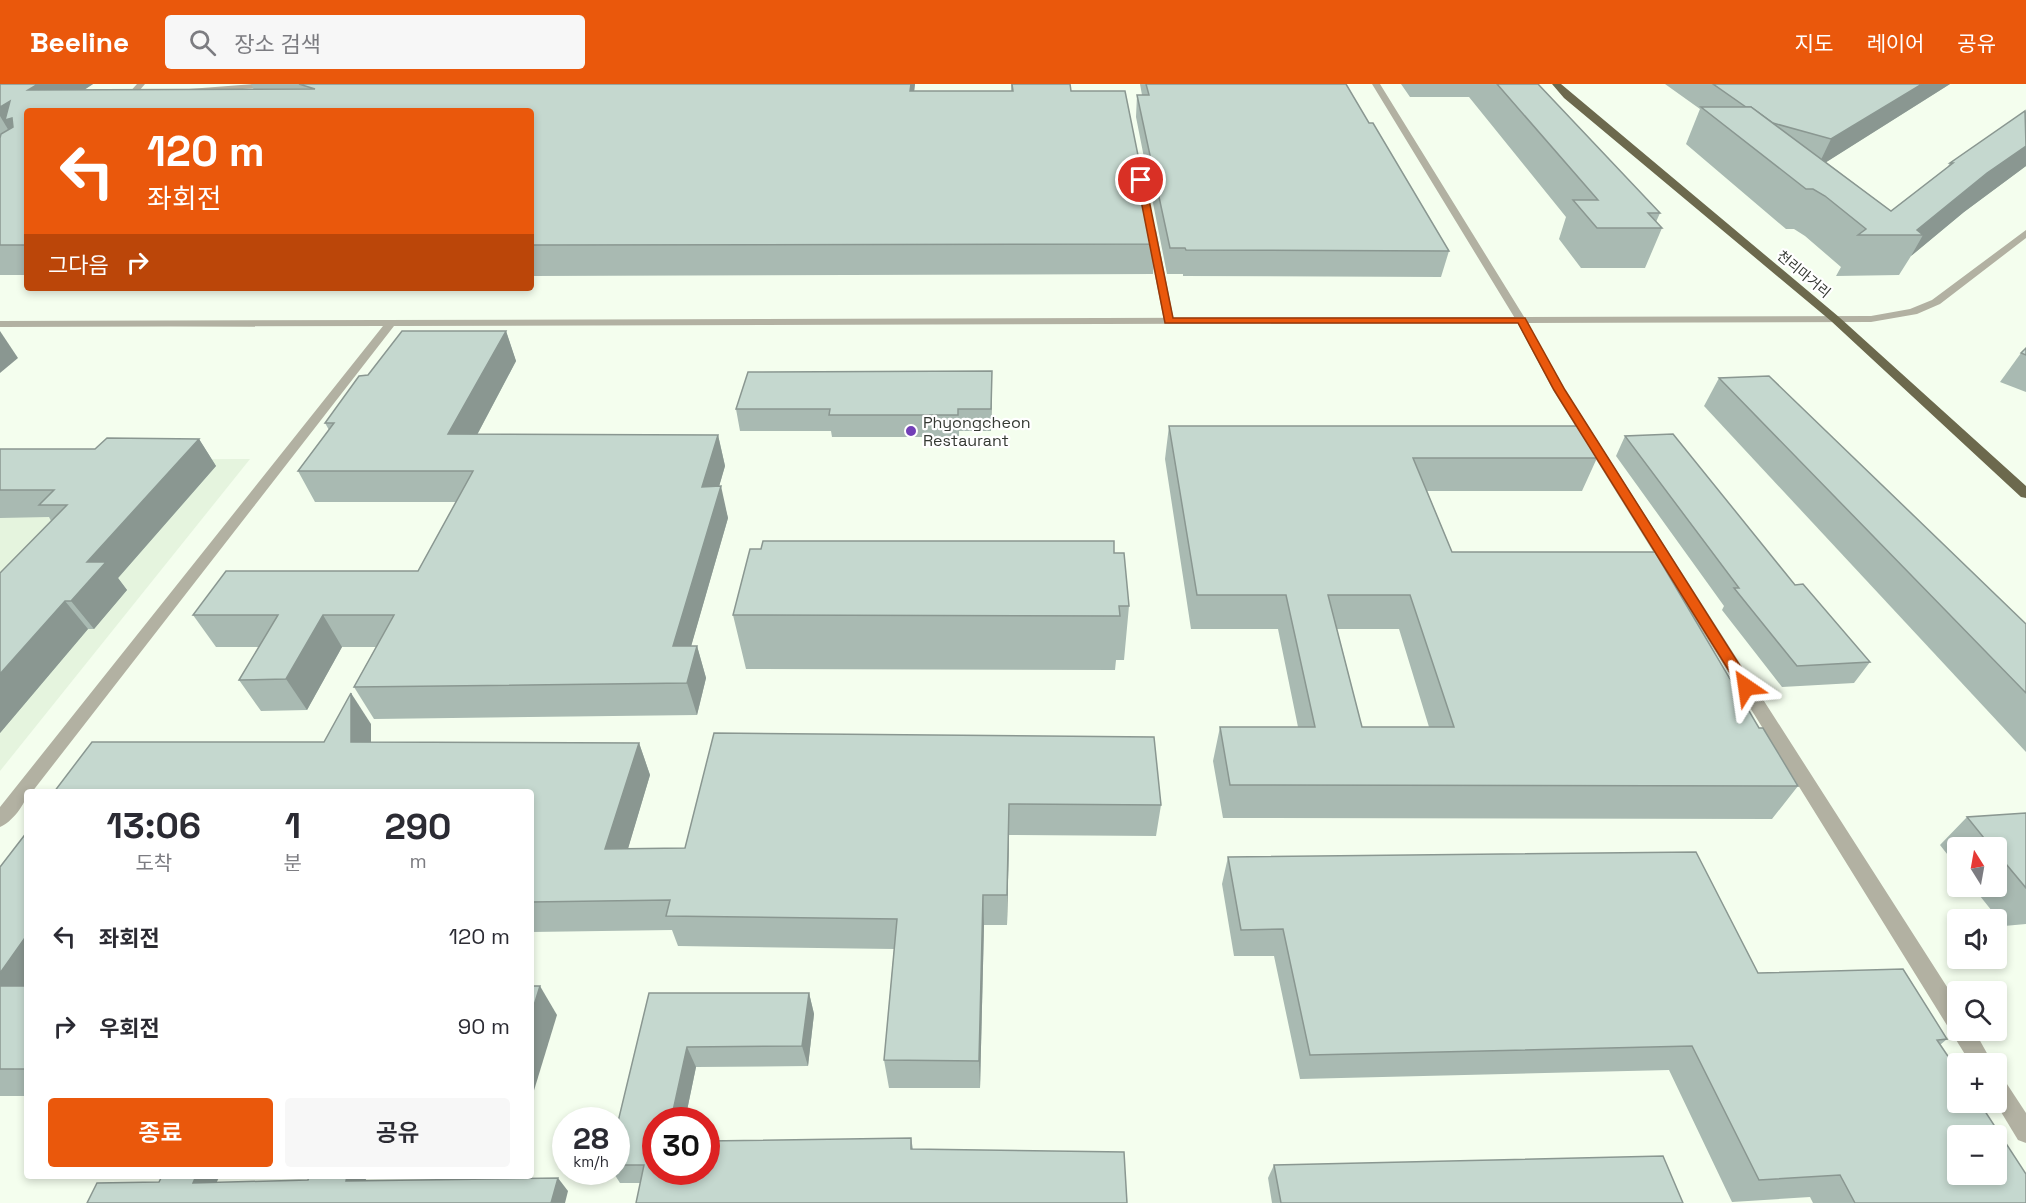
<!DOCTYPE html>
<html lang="ko">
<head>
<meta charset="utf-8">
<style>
	:root { --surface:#fff; --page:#f7f7f7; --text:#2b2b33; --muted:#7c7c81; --accent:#ea580c }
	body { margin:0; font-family:"Space Grotesk","Noto Sans KR",sans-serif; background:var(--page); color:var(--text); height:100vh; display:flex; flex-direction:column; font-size:22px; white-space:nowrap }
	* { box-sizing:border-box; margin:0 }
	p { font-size:20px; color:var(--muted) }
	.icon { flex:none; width:33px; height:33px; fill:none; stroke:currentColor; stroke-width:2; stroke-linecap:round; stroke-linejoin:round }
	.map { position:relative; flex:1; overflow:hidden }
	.panel { position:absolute; left:24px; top:705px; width:510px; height:390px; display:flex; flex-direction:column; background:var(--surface); border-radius:6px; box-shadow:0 3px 9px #0003 }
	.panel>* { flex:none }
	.banner { position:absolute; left:24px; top:24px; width:510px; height:183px; border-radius:6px; box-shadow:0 3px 9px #0003; background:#ea580c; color:#fff; overflow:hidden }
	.needle { width:39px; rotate:349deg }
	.buttons { position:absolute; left:1947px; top:753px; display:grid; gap:12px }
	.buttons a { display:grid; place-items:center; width:60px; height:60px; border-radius:6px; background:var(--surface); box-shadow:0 3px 9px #0003; font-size:30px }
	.speed { position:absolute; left:552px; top:1023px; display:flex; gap:12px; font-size:30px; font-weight:700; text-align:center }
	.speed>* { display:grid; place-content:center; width:78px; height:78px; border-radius:50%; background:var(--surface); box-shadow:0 3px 9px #0003; line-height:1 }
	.speed small { font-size:15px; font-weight:400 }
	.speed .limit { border:9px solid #d22; background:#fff; color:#111 }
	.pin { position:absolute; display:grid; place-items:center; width:51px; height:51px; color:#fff; margin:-26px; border:3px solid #fff; border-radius:50%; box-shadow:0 2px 6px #0007 }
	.me { position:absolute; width:66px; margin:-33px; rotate:328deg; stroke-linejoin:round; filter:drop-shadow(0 0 4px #0008) }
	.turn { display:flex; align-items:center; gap:21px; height:126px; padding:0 24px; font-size:27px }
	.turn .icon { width:78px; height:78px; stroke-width:2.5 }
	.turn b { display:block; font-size:42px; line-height:51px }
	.then { display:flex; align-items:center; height:57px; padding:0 24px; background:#0003; gap:12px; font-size:22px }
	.eta { display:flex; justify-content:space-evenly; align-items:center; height:102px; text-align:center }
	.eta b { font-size:36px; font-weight:600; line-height:42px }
	.button { display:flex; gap:12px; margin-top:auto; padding:12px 24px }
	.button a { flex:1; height:69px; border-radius:6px; background:var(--accent); color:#fff; font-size:24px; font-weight:600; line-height:69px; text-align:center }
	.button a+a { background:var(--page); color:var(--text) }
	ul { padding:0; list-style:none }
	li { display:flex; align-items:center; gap:18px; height:90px; padding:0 24px }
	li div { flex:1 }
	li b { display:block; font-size:22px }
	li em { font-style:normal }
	header { display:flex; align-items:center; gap:36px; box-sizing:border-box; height:84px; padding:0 30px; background:var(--accent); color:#fff }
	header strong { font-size:28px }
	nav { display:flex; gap:33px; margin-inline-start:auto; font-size:21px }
	.search { width:420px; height:54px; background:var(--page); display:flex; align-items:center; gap:15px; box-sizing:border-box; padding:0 21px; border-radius:6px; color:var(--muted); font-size:22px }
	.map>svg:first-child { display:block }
	.built { fill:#e5f4de }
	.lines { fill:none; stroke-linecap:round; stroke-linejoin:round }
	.minor { fill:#b2b1a2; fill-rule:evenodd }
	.tertiary { fill:#b2b1a2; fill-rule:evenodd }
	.trunk { fill:#6c694d; fill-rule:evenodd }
	.wall { fill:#a9bab2; fill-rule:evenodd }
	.shaded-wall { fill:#8a9791 }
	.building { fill:#c5d8cf; stroke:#8a9791; stroke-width:1.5; fill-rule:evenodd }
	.route { fill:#ea580c; stroke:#983908; stroke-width:1.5 }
	.poi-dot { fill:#723fb7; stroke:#fff; stroke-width:2 }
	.labels { text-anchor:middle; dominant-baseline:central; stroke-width:4.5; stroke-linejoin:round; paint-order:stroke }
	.far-street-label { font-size:14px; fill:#353933; stroke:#fff }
	.poi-label { font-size:16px; fill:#353933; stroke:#fff; text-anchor:start }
</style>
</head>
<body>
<header>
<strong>Beeline</strong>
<div class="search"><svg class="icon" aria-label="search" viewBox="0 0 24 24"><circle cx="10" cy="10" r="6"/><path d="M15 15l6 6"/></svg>장소 검색</div>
<nav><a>지도</a><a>레이어</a><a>공유</a></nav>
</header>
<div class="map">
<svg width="2026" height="1119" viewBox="0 0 2026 1119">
	<rect width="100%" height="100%" fill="#f4feee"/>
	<!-- built -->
	<path class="built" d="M 250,375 L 0,687 L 0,376 Z"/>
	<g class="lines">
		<!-- minor -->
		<g class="minor">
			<path d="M 137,0 L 145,0 L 134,13 L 128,13 L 127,11 Z"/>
			<path d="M 1372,0 L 1380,0 L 1526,236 L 1565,306 L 1958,920 L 1958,946 L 1974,946 L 1993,980 L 1971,980 L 1553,306 L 1516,236 Z"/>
			<path d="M 1151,143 L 1156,146 L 1174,237 L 1169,240 L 1164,237 L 1146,146 Z"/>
			<path d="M 1996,991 L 2003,994 L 2026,1029 L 2026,1059 L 2018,1056 L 1995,1018 Z"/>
		</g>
		<!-- tertiary -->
		<g class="tertiary">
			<path d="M 254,0 L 289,0 L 285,2 L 189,9 L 185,7 L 189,5 Z"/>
			<path d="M 2026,146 L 2026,154 L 1940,220 L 1917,230 L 1871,238 L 394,242 L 32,708 L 27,708 C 27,719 11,739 0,743 L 0,723 L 383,242 L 0,243 L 0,237 L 1871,232 L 1910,225 L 1932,216 Z"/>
		</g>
		<!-- trunk -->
		<path class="trunk" d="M 1552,0 L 1561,0 L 1839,233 L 2026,402 L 2026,414 L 2021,413 L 1831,237 L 1564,14 Z"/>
	</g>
	<!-- wall -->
	<g class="wall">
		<path d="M 0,0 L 93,0 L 84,6 L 254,6 L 251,0 L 915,0 L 914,7 L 1011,7 L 1011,0 L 1070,0 L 1071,7 L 1156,160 L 1153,190 L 531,192 L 531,27 L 27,27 L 27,191 L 0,191 Z"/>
		<path d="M 1140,0 L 1346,0 L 1369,39 L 1449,167 L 1441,193 L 1183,192 L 1183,190 L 1167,190 L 1136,33 L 1137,11 L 1142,11 Z"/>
		<path d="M 1401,0 L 1538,0 L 1660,129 L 1656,138 L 1662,144 L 1645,184 L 1581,184 L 1559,155 L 1566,133 L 1469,13 L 1410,13 Z"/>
		<path d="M 1665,0 L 1950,0 L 1826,78 L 1891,127 L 1947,84 L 1950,79 L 2026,27 L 2026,82 L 1964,128 L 1911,172 L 1899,191 L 1836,192 L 1841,183 L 1805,152 L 1794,145 L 1786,145 L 1686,60 L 1700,25 Z"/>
		<path d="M 506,247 L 516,277 L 477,351 L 718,351 L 725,382 L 719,402 L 728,434 L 691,562 L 697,562 L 706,594 L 697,631 L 374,635 L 354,603 L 376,563 L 342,563 L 307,626 L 261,627 L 239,596 L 259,563 L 216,563 L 193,531 L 418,487 L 456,418 L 315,418 L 298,387 L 329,346 L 325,339 L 368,291 Z"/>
		<path d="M 2026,264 L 2026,308 L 2000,298 L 2021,269 Z"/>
		<path d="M 992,287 L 991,347 L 959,347 L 959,353 L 832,353 L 831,347 L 740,347 L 736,325 Z"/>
		<path d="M 1719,294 L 2026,540 L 2026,668 L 1704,322 Z"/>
		<path d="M 1169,342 L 1597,374 L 1582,407 L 1427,407 L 1452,468 L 1759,644 L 1798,702 L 1772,735 L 1223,734 L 1213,677 L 1220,643 L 1298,643 L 1278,545 L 1191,545 L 1165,375 ZM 1337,545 L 1399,545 L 1429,643 L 1362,643 Z"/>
		<path d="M 1625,352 L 1795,501 L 1870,578 L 1854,599 L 1782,603 L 1722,526 L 1724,522 L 1616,372 Z"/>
		<path d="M 199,355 L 216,382 L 118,494 L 127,506 L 94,545 L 88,545 L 0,649 L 51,437 L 49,433 L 0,434 L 0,365 L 95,365 Z"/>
		<path d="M 1114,469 L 1129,522 L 1124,576 L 1116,576 L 1115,586 L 746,585 L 733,531 Z"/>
		<path d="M 371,640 L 371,658 L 639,659 L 650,691 L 628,764 L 685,764 L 714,649 L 1161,721 L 1156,752 L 1009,751 L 1007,841 L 984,841 L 980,1004 L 889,1004 L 884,976 L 894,865 L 678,862 L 672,846 L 531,848 L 531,708 L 324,658 Z"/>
		<path d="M 2026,729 L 2026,840 L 2004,842 L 1972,802 L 1996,802 L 1996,764 L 1958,764 L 1958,784 L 1940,761 L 1967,733 Z"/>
		<path d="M 27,748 L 27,1012 L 0,1012 L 0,783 Z"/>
		<path d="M 1228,773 L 1758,889 L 1947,955 L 1940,961 L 2026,1119 L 1813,1119 L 1810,1113 L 1732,1118 L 1669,986 L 1300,995 L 1274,872 L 1234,872 L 1222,800 Z"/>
		<path d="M 649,909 L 809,909 L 814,930 L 808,982 L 696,983 L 685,1036 L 656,1036 L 656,1088 L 911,1054 L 913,1065 L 640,1099 L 620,1099 L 613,1088 L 616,1088 L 616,1046 Z"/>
		<path d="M 1274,1081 L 1683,1119 L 1272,1119 L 1268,1094 Z"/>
	</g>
	<!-- shaded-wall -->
	<g class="shaded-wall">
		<path d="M 38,0 L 93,0 L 52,27 L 28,6 Z"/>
		<path d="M 911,0 L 915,0 L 911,34 L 910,7 Z"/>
		<path d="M 1922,0 L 1950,0 L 1817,84 L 1831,55 Z"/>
		<path d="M 10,17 L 27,59 L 12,52 L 0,32 L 0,23 Z"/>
		<path d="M 2026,62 L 2026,82 L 1964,128 L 1911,172 L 1923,151 L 1917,146 L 1987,89 Z"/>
		<path d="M 0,247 L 18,274 L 0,289 Z"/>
		<path d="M 506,247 L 516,277 L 461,381 L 448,350 Z"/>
		<path d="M 992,287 L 992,309 L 991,347 L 991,325 Z"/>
		<path d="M 718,351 L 725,382 L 710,434 L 702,403 Z"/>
		<path d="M 199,355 L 216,382 L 118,494 L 127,506 L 94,545 L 71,517 L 87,478 Z"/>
		<path d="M 721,402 L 728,434 L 682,594 L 673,562 Z"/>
		<path d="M 65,517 L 88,545 L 0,649 L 0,590 Z"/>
		<path d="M 323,531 L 342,563 L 307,626 L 286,595 Z"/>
		<path d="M 697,562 L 706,594 L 697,631 L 687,599 Z"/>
		<path d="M 351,609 L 371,640 L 371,690 L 351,658 Z"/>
		<path d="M 639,659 L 650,691 L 619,795 L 605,765 Z"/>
		<path d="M 1009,720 L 1009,751 L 1007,841 L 1007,811 Z"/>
		<path d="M 983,811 L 984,841 L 980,1004 L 979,977 Z"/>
		<path d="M 27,851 L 27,930 L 0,909 L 0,889 Z"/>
		<path d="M 540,902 L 557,931 L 532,1013 L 531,1011 L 531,931 Z"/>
		<path d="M 809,909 L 814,930 L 808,982 L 802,962 Z"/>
		<path d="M 687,963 L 696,983 L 685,1036 L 671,1036 Z"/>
		<path d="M 196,1092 L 217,1092 L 219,1093 L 211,1112 L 193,1099 Z"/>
		<path d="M 347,1092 L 367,1093 L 360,1110 L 346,1097 Z"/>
		<path d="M 558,1094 L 568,1107 L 565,1119 L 551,1119 Z"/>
	</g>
	<!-- building -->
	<g class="building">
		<path d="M 0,0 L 38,0 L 28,6 L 315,5 L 299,0 L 911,0 L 910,7 L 1013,7 L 1012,0 L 1070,0 L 1071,7 L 1125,7 L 1156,160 L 531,161 L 531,27 L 27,27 L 27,161 L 0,161 L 0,54 L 1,50 L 13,43 L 12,34 L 5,36 L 10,17 L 0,23 Z"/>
		<path d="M 1146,0 L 1346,0 L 1369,39 L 1373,39 L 1449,167 L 1186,166 L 1185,164 L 1170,164 L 1137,11 L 1149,11 Z"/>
		<path d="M 1497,0 L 1538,0 L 1660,129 L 1648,129 L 1662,144 L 1597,144 L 1573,116 L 1598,116 Z"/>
		<path d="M 1713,0 L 1922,0 L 1831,55 L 1773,39 L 1751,23 L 1746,23 Z"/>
		<path d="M 1701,23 L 1751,23 L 1891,127 L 1953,79 L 1950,79 L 2025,27 L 2026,62 L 1987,89 L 1917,146 L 1923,151 L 1858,151 L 1866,145 L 1825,112 L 1813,105 L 1806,105 Z"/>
		<path d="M 402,247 L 506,247 L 448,350 L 718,351 L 702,403 L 721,402 L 673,562 L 697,562 L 687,599 L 354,603 L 394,531 L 323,531 L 286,595 L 239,596 L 278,531 L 193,531 L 226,487 L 418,487 L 473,387 L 298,387 L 334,339 L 325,339 L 359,292 L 368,291 Z"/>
		<path d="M 2026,264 L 2026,271 L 2021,269 Z"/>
		<path d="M 992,287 L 991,325 L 958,325 L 958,331 L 829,331 L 830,325 L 736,325 L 748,288 Z"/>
		<path d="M 1769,292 L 2026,540 L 2026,609 L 1719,294 Z"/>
		<path d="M 1169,342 L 1578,342 L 1597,374 L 1413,374 L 1452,468 L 1655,468 L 1759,644 L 1763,644 L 1798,702 L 1230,701 L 1220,643 L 1315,643 L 1286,511 L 1197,511 ZM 1328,511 L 1410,511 L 1454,643 L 1362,643 Z"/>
		<path d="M 1673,350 L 1795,501 L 1803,500 L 1870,578 L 1797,582 L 1734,504 L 1739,504 L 1625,352 Z"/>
		<path d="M 107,354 L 199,355 L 87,478 L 106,478 L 71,517 L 65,517 L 0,590 L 0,489 L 67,421 L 39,421 L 54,406 L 0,406 L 0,365 L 95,365 Z"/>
		<path d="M 763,457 L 1114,457 L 1114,469 L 1124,469 L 1129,522 L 1119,522 L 1120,532 L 733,531 L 750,465 L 761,465 Z"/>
		<path d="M 351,609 L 351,658 L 639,659 L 605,765 L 685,764 L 714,649 L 1154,653 L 1161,721 L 1009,720 L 1007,811 L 983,811 L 979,977 L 884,976 L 897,835 L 666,832 L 670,816 L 531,818 L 531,708 L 54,708 L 92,658 L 324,658 Z"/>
		<path d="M 2026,729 L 2026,804 L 1996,768 L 1996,764 L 1992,764 L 1967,733 Z"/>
		<path d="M 27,748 L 27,851 L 0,889 L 0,783 Z"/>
		<path d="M 1696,768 L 1758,889 L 1903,885 L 1947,955 L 1937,956 L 1958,987 L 1958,1018 L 1979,1018 L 2026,1090 L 2026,1119 L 1855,1119 L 1840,1091 L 1759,1096 L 1692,962 L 1310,971 L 1283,845 L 1241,846 L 1228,773 ZM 1958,1052 L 1996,1052 L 1996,1090 L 1958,1090 Z"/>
		<rect x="0" y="902" width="27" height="83"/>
		<path d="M 531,902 L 540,902 L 531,931 Z"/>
		<path d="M 649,909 L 809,909 L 802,962 L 687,963 L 671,1036 L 656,1036 L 656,1088 L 706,1088 L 706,1057 L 911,1054 L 911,1065 L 1124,1068 L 1127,1119 L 636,1119 L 644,1081 L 616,1081 L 616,1046 Z"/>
		<path d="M 1663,1072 L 1683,1119 L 1281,1119 L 1274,1081 Z"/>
		<path d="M 162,1092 L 196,1092 L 193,1099 L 308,1096 L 309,1092 L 347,1092 L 346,1097 L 558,1094 L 551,1119 L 87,1119 L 97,1099 L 159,1098 Z"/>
	</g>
	<!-- route -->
	<path class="route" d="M 1141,94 L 1145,96 L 1173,234 L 1525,234 L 1565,306 L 1751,599 L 1753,603 L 1751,606 L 1741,606 L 1554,306 L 1518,239 L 1165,239 L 1137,96 Z"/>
	<!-- markers -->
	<circle class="poi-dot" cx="911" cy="347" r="6"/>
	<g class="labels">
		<!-- far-street labels -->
		<g class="far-street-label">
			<text transform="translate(1804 190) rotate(40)">천리마거리</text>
		</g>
		<!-- poi labels -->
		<g class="poi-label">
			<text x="923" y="338">Phyongcheon<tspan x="923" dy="18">Restaurant</tspan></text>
		</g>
	</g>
</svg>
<div class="buttons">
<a><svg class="needle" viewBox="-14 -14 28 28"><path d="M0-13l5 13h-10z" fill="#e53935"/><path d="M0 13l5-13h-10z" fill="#7c7c81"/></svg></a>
<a><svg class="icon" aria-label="sound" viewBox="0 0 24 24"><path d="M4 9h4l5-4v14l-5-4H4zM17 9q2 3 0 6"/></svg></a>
<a><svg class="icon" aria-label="search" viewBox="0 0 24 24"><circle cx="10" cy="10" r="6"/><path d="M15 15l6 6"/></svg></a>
<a>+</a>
<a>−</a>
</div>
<div class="speed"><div>28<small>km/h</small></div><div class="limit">30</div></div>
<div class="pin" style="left:1141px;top:96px;background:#d93025"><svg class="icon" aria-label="arrive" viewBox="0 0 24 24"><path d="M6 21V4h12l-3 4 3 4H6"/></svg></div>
<svg class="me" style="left:1746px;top:603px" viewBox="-20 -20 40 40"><path d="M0-17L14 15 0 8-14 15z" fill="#ea580c" stroke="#fff" stroke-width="4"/></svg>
<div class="banner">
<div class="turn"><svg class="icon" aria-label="left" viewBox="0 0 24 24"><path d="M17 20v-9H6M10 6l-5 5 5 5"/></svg><div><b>120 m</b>좌회전</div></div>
<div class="then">그다음<svg class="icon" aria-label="right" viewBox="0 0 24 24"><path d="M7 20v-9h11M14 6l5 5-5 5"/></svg></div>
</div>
<section class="panel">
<div class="eta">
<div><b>13:06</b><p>도착</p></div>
<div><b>1</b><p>분</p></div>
<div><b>290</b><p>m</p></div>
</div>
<ul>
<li><svg class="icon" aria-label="left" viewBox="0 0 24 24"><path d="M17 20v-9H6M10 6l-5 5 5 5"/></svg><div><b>좌회전</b></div><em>120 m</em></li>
<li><svg class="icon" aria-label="right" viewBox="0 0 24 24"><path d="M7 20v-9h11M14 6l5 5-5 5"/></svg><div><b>우회전</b></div><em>90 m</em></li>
</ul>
<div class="button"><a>종료</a><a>공유</a></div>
</section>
</div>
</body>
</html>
